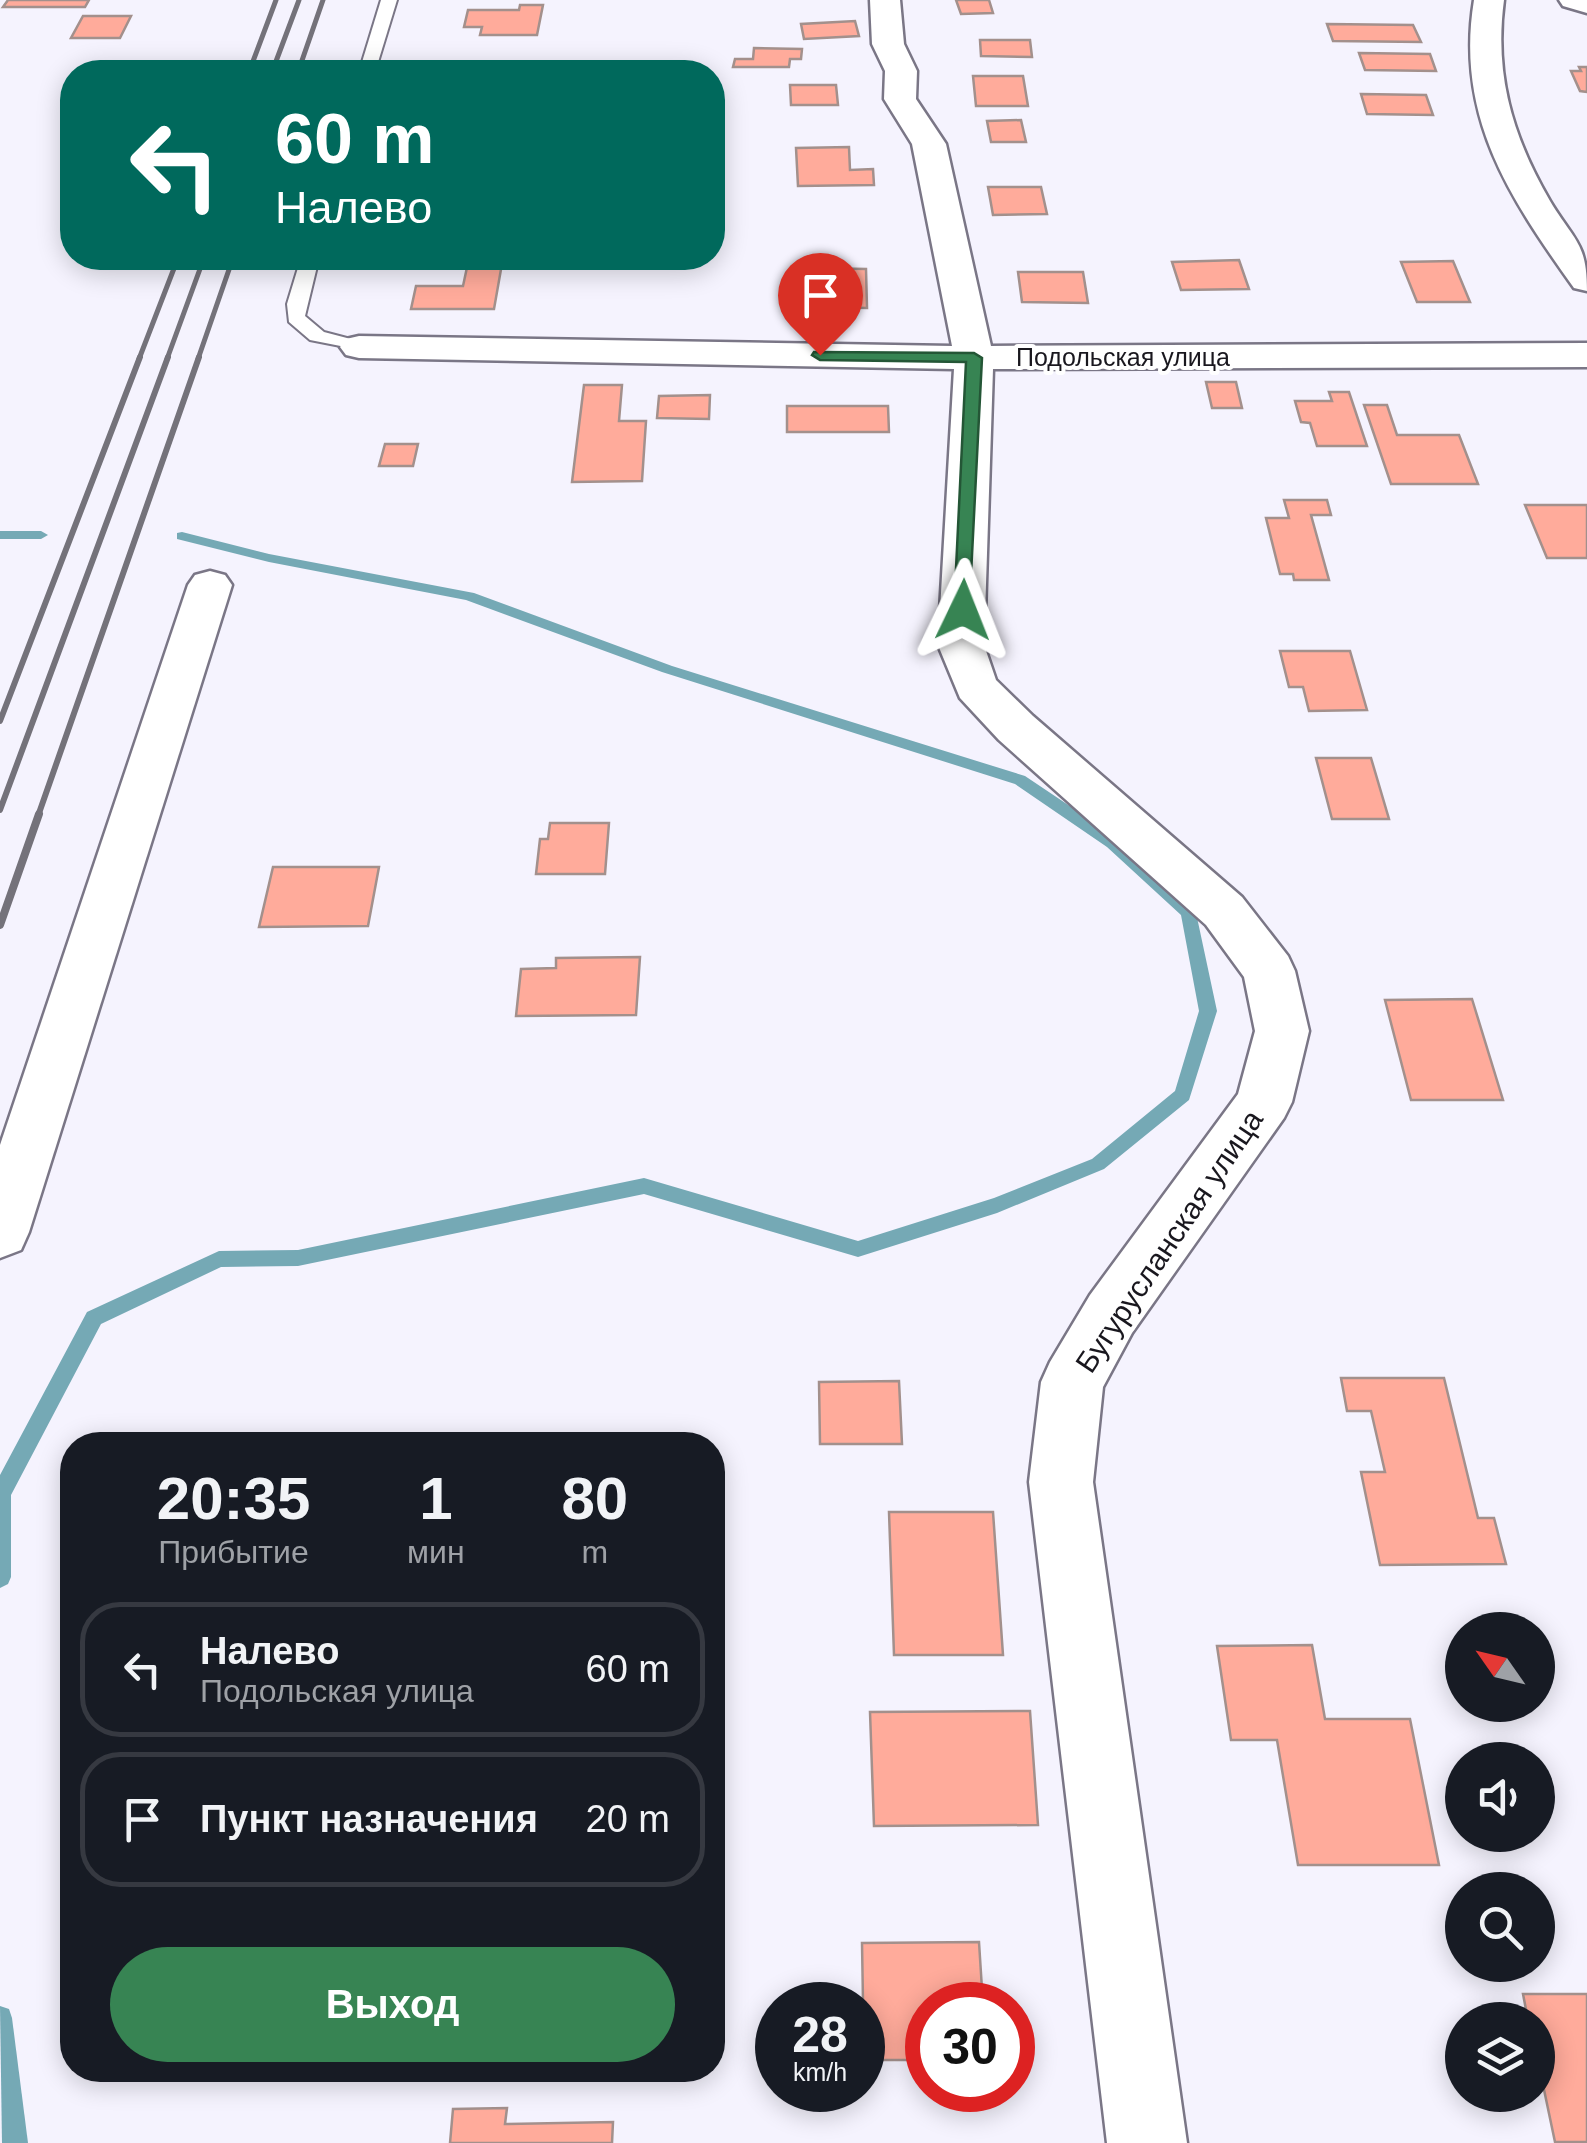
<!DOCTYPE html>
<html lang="ru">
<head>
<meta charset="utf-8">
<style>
	:root { --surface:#171b24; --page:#20242c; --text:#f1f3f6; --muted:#9ea1a6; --line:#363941; --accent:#378453 }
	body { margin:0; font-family:Helvetica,sans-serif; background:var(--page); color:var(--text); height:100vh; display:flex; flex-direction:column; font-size:38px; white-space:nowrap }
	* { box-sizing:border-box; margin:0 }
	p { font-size:32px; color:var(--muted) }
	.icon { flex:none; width:55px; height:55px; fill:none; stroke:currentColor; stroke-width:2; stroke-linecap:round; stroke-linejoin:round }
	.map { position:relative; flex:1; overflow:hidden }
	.details { position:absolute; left:60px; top:1432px; width:665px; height:650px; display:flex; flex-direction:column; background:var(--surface); border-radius:40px; box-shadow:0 5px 25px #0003 }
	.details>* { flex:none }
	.hud { position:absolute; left:60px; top:60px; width:665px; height:210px; border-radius:40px; box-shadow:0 5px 25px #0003; background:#00695c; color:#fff; overflow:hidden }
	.needle { width:65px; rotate:304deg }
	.tools { position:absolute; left:1445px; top:1612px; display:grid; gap:20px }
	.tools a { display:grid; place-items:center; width:110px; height:110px; border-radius:50%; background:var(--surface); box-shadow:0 5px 25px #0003; font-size:50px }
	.speed { position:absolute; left:755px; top:1982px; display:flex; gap:20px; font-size:50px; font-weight:700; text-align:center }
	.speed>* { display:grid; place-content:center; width:130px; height:130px; border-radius:50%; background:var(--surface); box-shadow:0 5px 25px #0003; line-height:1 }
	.speed small { font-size:25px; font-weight:400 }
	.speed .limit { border:15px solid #d22; background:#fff; color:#111 }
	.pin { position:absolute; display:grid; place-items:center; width:85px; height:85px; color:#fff; margin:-102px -42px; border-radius:50% 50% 50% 0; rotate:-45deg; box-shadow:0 0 10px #0007 }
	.pin .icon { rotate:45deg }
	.me { position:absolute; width:110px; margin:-55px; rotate:2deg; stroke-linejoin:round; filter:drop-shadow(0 0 8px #0008) }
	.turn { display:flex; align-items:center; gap:35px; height:210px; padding:0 50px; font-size:45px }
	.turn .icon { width:130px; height:130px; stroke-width:2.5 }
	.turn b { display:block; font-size:70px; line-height:85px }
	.eta { display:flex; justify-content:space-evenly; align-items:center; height:170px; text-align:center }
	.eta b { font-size:60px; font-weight:600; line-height:70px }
	.cta { display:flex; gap:20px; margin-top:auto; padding:20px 50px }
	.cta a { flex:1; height:115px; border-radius:60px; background:var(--accent); color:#fff; font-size:40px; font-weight:600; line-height:115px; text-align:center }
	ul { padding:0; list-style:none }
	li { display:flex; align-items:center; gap:30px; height:135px; margin:0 20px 15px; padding:0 30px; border:5px solid var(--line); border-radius:40px }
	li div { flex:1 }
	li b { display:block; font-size:38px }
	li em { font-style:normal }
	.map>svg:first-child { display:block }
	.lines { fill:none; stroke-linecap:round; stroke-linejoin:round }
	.stream { fill:#75a9b5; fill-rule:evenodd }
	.building { fill:#ffab9b; stroke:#a3908c; stroke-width:2.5 }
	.lane-casing { stroke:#7a7686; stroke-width:4 }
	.street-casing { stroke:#7a7686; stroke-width:5 }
	.lane { fill:#fff; fill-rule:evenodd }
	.street { fill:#fff; fill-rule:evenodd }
	.rail-far2 { stroke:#74727a; stroke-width:5 }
	.rail-far1 { stroke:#74727a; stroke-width:6 }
	.rail { stroke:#74727a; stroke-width:8 }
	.route { fill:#378453; stroke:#245636; stroke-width:2.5 }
	.labels { text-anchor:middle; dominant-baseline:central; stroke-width:8; stroke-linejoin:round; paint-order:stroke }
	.far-street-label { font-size:25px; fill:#19171e; stroke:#fff }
	.street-label { font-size:30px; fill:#19171e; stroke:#fff }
</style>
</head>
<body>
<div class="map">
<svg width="1587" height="2143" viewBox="0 0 1587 2143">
	<rect width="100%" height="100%" fill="#f5f3fe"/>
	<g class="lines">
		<!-- stream -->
		<g class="stream">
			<path d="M 0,531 L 41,531 L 48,535 L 41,539 L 0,539 Z"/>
			<path d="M 182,532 L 269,554 L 474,593 L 672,666 L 1025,776 L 1119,839 L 1195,908 L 1217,1011 L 1189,1100 L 1104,1169 L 997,1213 L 858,1257 L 644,1194 L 298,1266 L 221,1267 L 101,1324 L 11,1495 L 11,1577 L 8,1584 L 0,1588 L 0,1475 L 87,1312 L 219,1251 L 298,1250 L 644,1178 L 858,1241 L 994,1198 L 1092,1159 L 1175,1091 L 1199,1011 L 1181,915 L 1107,847 L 1015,784 L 662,672 L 466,600 L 269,562 L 177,539 L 177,533 Z"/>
			<path d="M 0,2006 L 9,2009 L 12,2018 L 28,2143 L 2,2143 Z"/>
		</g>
	</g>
	<!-- building -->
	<g class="building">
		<path d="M 8,0 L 89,0 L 85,7 L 3,7 Z"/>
		<path d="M 956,0 L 989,0 L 993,13 L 961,14 Z"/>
		<path d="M 520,5 L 543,5 L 537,35 L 480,35 L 482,27 L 464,27 L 468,10 L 519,10 Z"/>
		<path d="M 83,16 L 131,16 L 120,38 L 71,38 Z"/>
		<path d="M 855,21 L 859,36 L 804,39 L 801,24 Z"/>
		<path d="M 1327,24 L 1413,25 L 1421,42 L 1333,41 Z"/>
		<path d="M 980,40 L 1030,40 L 1032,57 L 981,56 Z"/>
		<path d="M 754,48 L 802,49 L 801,59 L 790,59 L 789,67 L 733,67 L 735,59 L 753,59 Z"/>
		<path d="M 1359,53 L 1430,54 L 1436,71 L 1365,70 Z"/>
		<path d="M 1579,67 L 1587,67 L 1587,92 L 1580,91 L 1571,71 L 1581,71 Z"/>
		<path d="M 973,76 L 1023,76 L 1028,106 L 976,106 Z"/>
		<path d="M 790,85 L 836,85 L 838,105 L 791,105 Z"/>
		<path d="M 1361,94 L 1426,95 L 1433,115 L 1367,114 Z"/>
		<path d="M 1021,120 L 1026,142 L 991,142 L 987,121 Z"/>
		<path d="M 849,147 L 850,170 L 873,169 L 874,185 L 798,186 L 796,148 Z"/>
		<path d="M 988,187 L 1041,187 L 1047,214 L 993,215 Z"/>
		<path d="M 469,258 L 503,258 L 494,309 L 411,309 L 416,286 L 463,286 Z"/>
		<path d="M 1239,260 L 1249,289 L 1181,290 L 1172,262 Z"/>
		<path d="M 1453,261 L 1470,302 L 1417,302 L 1401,262 Z"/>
		<path d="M 814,268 L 866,269 L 867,308 L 815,307 L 816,290 L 803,290 L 803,272 L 815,272 Z"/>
		<path d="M 1018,272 L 1083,272 L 1088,303 L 1022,302 Z"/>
		<path d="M 1206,382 L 1236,382 L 1242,408 L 1212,408 Z"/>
		<path d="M 584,385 L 622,385 L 619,421 L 646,421 L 642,481 L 572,482 Z"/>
		<path d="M 1329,392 L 1349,392 L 1367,446 L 1317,446 L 1310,423 L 1301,422 L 1295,401 L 1332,401 Z"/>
		<path d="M 710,395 L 709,419 L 657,418 L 659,396 Z"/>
		<path d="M 1364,405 L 1387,405 L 1397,435 L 1459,435 L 1478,484 L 1391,484 Z"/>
		<path d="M 787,406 L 888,406 L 889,432 L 787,432 Z"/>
		<path d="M 385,444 L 418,444 L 413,466 L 379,466 Z"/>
		<path d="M 1284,500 L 1327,500 L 1331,515 L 1311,515 L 1329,580 L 1294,580 L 1293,574 L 1280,574 L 1266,518 L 1289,518 Z"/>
		<path d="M 1525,505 L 1587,505 L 1587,558 L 1547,558 Z"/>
		<path d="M 1280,651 L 1350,651 L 1367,710 L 1309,711 L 1303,687 L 1289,687 Z"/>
		<path d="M 1316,758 L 1371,758 L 1389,819 L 1332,819 Z"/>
		<path d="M 550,823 L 609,823 L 605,874 L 536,874 L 540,839 L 548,839 Z"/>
		<path d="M 273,867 L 379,867 L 368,926 L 259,927 Z"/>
		<path d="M 640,957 L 636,1015 L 516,1016 L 521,969 L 556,968 L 556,958 Z"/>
		<path d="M 1472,999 L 1503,1100 L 1411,1100 L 1385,1000 Z"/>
		<path d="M 1341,1378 L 1444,1378 L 1478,1518 L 1494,1518 L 1506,1564 L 1380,1565 L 1361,1472 L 1385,1472 L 1371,1411 L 1347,1411 Z"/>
		<path d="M 899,1381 L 902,1444 L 820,1444 L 819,1382 Z"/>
		<path d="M 889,1512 L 993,1512 L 1003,1655 L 894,1655 Z"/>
		<path d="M 1312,1645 L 1325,1719 L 1410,1719 L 1439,1865 L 1298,1865 L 1277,1740 L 1231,1740 L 1217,1646 Z"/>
		<path d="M 1030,1711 L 1038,1825 L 874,1826 L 870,1712 Z"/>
		<path d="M 979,1942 L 983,2005 L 928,2005 L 928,2060 L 864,2060 L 862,1943 Z"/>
		<path d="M 1523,1994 L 1587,1994 L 1587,2142 L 1555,2142 L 1538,2061 L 1538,2020 L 1528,2020 Z"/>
		<path d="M 507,2108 L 505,2124 L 613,2122 L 612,2143 L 450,2143 L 453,2109 Z"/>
	</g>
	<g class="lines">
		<defs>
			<g id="lane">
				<path d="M 381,0 L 397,0 L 375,72 L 359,72 Z"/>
				<path d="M 301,258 L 319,258 L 305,316 L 324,332 L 366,343 L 366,351 L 310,340 L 289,322 L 287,304 Z"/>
			</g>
			<g id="street">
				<path d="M 870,0 L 900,0 L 904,44 L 917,71 L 916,99 L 946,144 L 991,346 L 1587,343 L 1587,367 L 993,369 L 984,645 L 996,680 L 1033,716 L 1242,897 L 1288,956 L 1295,971 L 1309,1031 L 1292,1102 L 1284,1118 L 1132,1333 L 1103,1387 L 1093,1482 L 1187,2143 L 1107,2143 L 1029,1482 L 1041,1382 L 1050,1362 L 1090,1295 L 1238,1094 L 1255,1031 L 1244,977 L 1206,925 L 999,740 L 960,698 L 938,645 L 954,369 L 359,358 L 346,355 L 340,347 L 346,339 L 359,336 L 952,346 L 912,144 L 884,99 L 885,71 L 872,44 Z"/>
				<path d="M 1474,0 L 1504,0 C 1494,74 1512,136 1550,201 C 1574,241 1587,242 1587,291 L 1574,288 C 1509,197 1455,116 1474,0 Z"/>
				<path d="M 1559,0 L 1587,0 L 1587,13 L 1563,6 Z"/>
				<path d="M 210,571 L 225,575 L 232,585 L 29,1232 L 21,1250 L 0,1258 L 0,1145 L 188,585 L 195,575 Z"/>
			</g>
		</defs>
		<!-- lane casing -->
		<use href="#lane" class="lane-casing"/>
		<!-- street casing -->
		<use href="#street" class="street-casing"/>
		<!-- lane -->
		<use href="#lane" class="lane"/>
		<!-- street -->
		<use href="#street" class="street"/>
		<!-- rail-far2 -->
		<g class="rail-far2">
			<path d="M 249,72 L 276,0"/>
			<path d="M 272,72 L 299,0"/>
			<path d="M 298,72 L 323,0"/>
			<path d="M 139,359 L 178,258"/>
			<path d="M 167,359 L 204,258"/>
			<path d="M 198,359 L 233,258"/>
		</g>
		<!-- rail-far1 -->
		<g class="rail-far1">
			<path d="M 0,721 L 140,357"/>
			<path d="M 0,810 L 168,357"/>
			<path d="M 38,816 L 199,357"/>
		</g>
		<!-- rail -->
		<path class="rail" d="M 0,925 L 39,814"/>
	</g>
	<!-- route -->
	<path class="route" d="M 814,352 L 974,353 L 982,358 L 969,614 L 963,616 L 954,610 L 966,362 L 820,360 L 812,355 Z"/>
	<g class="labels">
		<!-- far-street labels -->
		<g class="far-street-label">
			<text x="1123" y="357">Подольская улица</text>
		</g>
		<!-- street labels -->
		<g class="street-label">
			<text transform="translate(1169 1241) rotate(-56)">Бугурусланская улица</text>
		</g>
	</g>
</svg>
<div class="tools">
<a><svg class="needle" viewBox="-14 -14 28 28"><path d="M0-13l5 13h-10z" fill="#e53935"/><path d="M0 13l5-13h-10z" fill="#9ea1a6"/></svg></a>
<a><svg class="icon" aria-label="sound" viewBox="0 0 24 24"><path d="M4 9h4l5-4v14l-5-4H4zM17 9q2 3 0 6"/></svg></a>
<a><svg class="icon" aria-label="search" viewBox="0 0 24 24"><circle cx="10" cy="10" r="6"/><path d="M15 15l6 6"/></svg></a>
<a><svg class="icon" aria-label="layers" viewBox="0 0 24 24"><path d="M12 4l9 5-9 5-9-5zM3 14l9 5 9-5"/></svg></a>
</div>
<div class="speed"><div>28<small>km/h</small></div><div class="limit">30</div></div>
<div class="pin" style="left:820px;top:355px;background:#d93025"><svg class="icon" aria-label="arrive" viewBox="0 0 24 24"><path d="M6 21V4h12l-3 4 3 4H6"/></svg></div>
<svg class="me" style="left:963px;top:610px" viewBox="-20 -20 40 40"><path d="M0-17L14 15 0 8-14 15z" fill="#378453" stroke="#fff" stroke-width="4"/></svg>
<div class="hud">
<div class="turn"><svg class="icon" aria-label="left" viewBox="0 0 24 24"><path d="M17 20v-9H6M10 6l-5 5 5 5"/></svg><div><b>60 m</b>Налево</div></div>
</div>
<section class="details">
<div class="eta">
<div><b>20:35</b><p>Прибытие</p></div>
<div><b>1</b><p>мин</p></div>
<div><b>80</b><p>m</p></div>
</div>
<ul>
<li><svg class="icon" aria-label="left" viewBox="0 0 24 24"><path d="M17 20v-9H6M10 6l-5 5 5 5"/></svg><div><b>Налево</b><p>Подольская улица</p></div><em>60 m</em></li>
<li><svg class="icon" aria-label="arrive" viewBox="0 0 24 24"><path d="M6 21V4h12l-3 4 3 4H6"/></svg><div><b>Пункт назначения</b></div><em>20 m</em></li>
</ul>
<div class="cta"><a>Выход</a></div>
</section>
</div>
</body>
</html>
